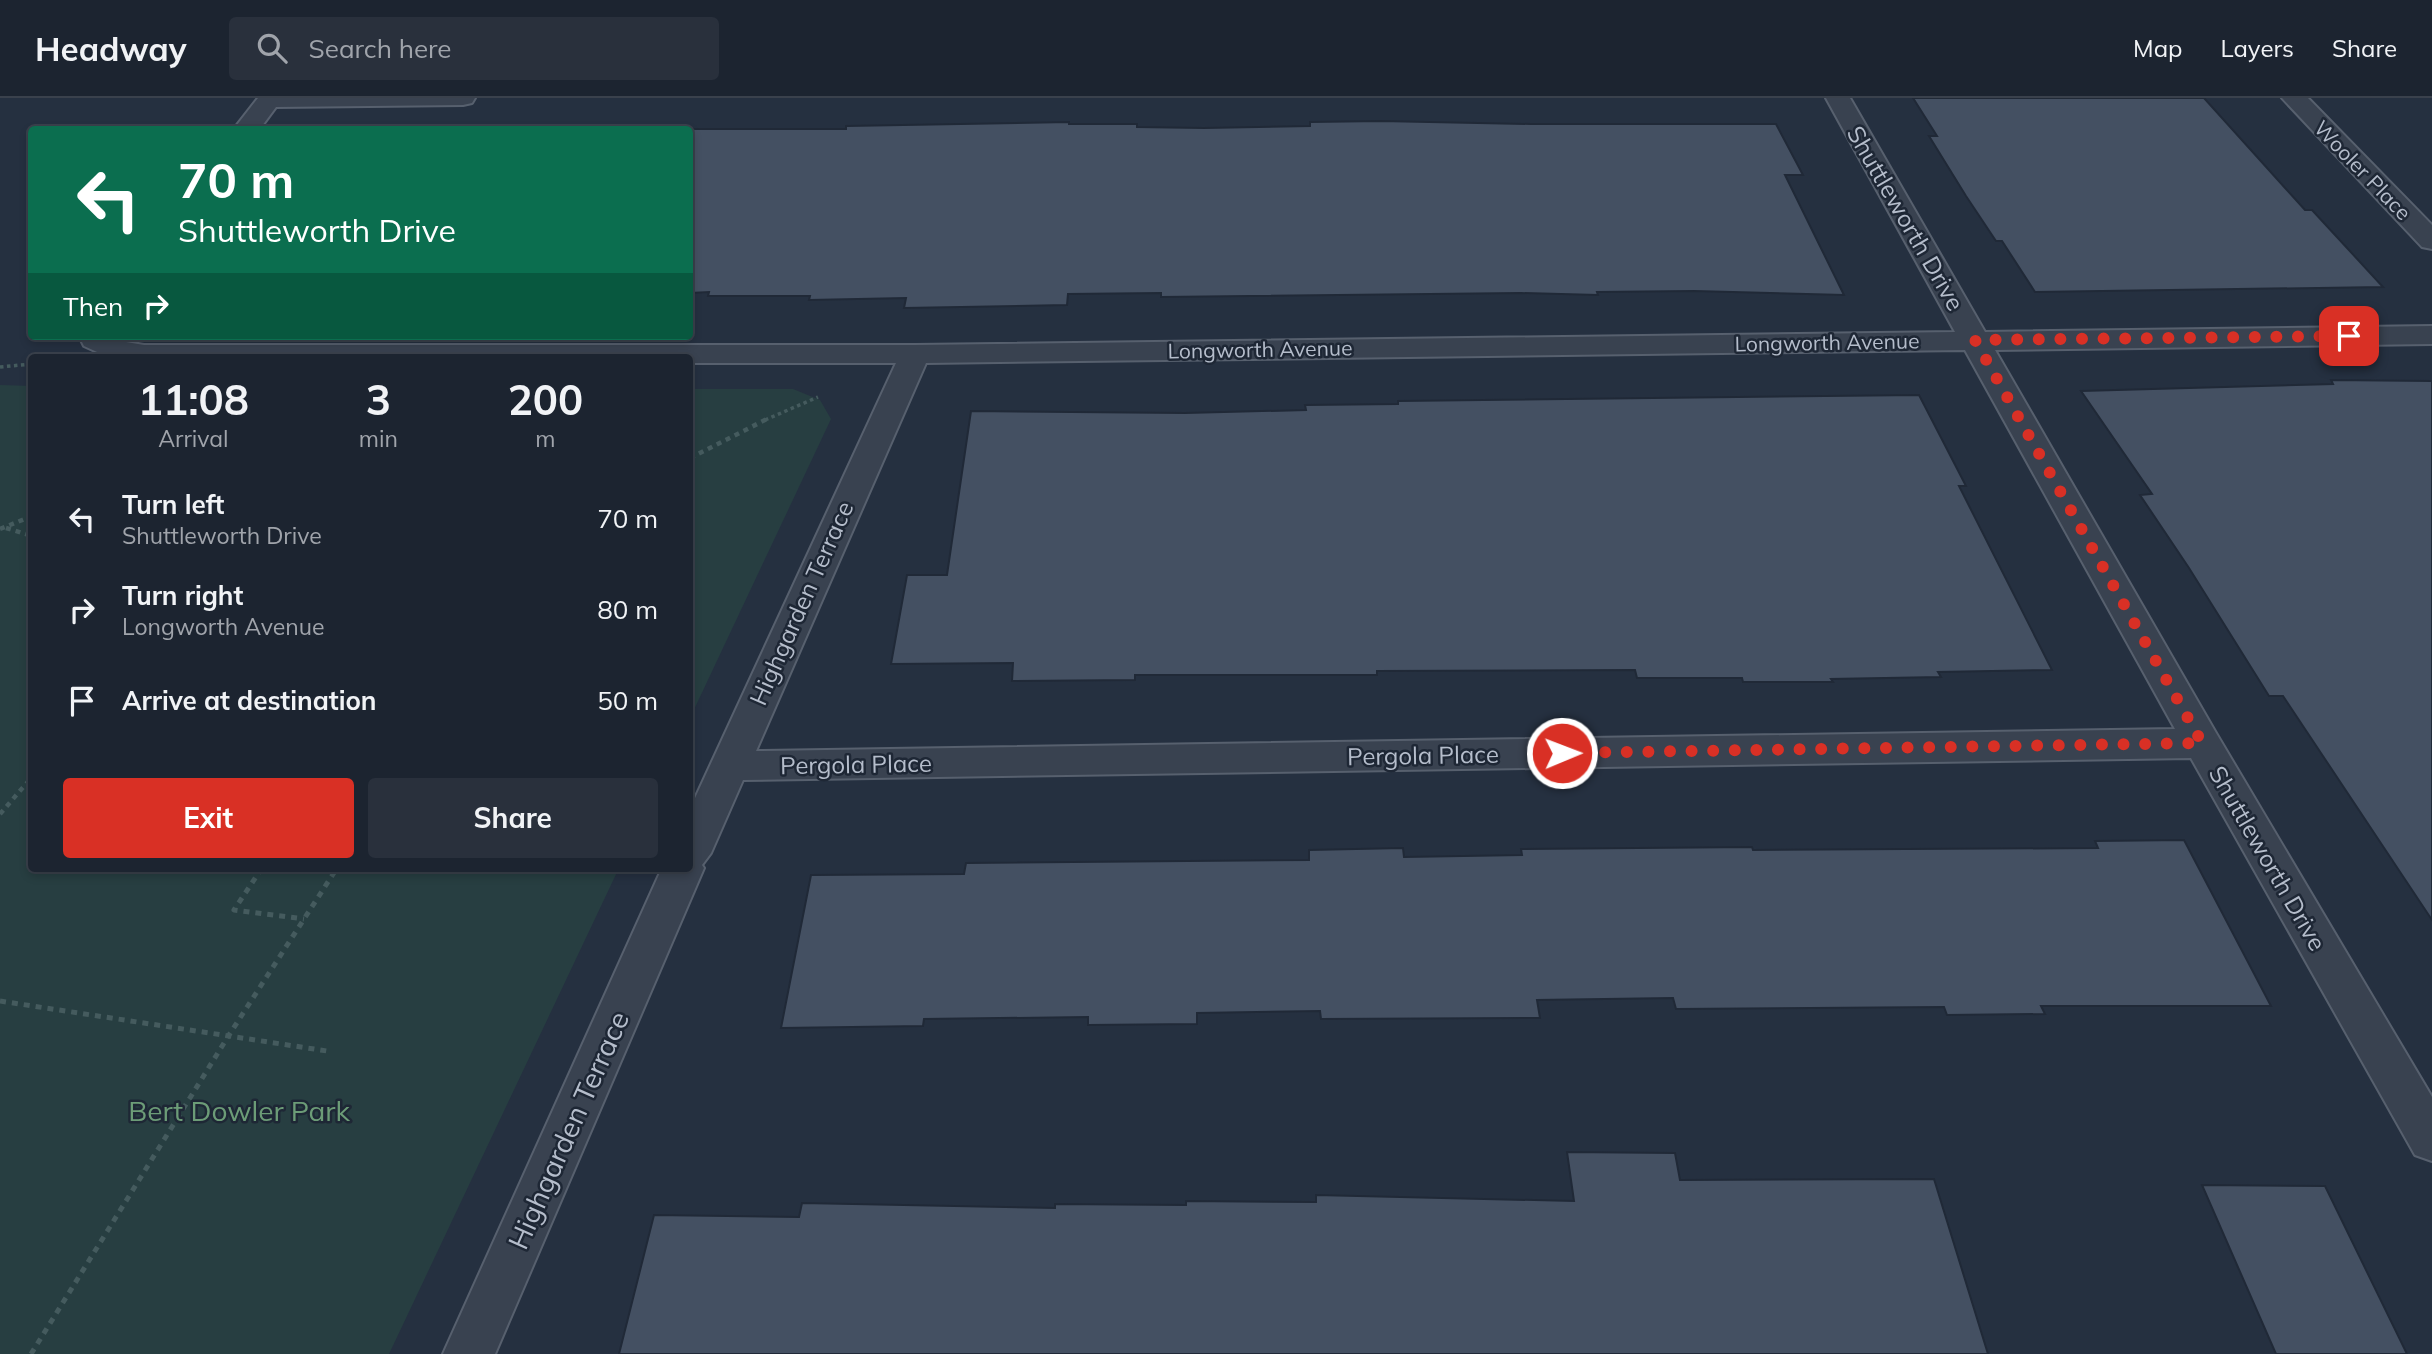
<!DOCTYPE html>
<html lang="en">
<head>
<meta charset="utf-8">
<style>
	:root { --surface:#1c2430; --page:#29303c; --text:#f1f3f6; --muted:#a0a4ab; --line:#3a414c; --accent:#d93025 }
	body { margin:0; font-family:Mulish,sans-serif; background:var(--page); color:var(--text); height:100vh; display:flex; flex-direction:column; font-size:26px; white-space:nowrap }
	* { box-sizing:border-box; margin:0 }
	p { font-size:23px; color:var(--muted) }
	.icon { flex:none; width:38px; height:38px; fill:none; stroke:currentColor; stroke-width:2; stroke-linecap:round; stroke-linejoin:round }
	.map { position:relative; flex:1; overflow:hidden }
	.drawer { position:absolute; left:28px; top:256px; width:665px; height:518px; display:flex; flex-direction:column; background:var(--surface); border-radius:7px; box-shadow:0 4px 10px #0003,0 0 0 2px var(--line) }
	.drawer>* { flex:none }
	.hud { position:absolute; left:28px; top:28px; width:665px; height:214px; border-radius:7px; box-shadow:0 4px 10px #0003,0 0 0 2px var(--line); background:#0b6e4f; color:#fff; overflow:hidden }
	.pin { position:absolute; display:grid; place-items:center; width:60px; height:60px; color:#fff; margin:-30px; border-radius:14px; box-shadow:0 4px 10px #0006 }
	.me { position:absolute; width:77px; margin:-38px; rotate:89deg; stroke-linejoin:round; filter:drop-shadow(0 0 5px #0008) }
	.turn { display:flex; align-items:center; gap:24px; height:147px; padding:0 35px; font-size:32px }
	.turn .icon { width:91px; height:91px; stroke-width:2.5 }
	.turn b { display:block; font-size:49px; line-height:60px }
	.then { display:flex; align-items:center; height:66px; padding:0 35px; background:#0003; gap:14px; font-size:26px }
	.eta { display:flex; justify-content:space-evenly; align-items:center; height:119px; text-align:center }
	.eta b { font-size:42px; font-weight:700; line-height:49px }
	.cta { display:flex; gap:14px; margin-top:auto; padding:14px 35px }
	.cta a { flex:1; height:80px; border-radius:7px; background:var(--accent); color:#fff; font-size:28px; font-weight:700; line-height:80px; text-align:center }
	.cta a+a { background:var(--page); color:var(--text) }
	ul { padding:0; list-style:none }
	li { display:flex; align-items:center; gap:21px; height:91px; padding:0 35px }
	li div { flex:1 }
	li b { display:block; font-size:26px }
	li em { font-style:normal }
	header { display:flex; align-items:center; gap:42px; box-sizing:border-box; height:98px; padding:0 35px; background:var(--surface); border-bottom:2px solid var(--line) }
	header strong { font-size:33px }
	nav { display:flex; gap:38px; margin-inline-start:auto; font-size:24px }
	.search { width:490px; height:63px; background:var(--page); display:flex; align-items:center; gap:18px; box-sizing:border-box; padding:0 24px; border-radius:7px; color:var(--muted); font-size:26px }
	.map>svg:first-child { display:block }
	.green { fill:#273e41 }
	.building { fill:#445062; stroke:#202937; stroke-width:2 }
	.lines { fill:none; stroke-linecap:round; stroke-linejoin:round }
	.minor-casing { stroke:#57606e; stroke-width:4 }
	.path-far2 { stroke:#455b5e; stroke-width:3.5; stroke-dasharray:3.5 3.5; stroke-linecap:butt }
	.path-far1 { stroke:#455b5e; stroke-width:4.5; stroke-dasharray:5 5; stroke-linecap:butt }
	.path { stroke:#455b5e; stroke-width:5; stroke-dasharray:6 6; stroke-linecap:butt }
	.minor { fill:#394250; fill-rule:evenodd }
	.route { stroke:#d93025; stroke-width:12; stroke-dasharray:0 21.6 }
	.labels { text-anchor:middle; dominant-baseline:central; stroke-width:5; stroke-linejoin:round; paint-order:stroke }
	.far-street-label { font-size:21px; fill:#b5bdcb; stroke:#1e2735 }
	.street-label { font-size:24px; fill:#b5bdcb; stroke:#1e2735 }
	.near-park-label { font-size:28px; fill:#6c9c77; stroke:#1e2735 }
	.near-street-label { font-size:28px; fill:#b5bdcb; stroke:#1e2735 }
</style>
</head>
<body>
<header>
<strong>Headway</strong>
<div class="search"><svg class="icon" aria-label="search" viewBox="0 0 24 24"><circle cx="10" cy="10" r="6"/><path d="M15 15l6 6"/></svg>Search here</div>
<nav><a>Map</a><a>Layers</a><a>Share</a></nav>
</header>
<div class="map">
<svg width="2432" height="1256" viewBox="0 0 2432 1256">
	<rect width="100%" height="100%" fill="#253040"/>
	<!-- green -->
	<g class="green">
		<path d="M 0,287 L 31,288 L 32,770 L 619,770 L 389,1256 L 0,1256 Z"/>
		<path d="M 690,291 L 793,291 L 820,302 L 831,321 L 690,620 Z"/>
	</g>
	<!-- building -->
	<g class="building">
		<path d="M 1913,0 L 2204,0 L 2305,112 L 2312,112 L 2383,189 L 2035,194 L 2002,143 L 1996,143 L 1966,98 L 1929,38 L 1937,38 Z"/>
		<path d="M 1381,23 L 1531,26 L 1776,26 L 1803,77 L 1785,77 L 1844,197 L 1694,193 L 1597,194 L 1598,197 L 1521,195 L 1161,199 L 1161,195 L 1068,196 L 1067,207 L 904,210 L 906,200 L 809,202 L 810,198 L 708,198 L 709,194 L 690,195 L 690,31 L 846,31 L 846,28 L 1069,24 L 1069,26 L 1137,26 L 1137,29 L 1204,30 L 1310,28 L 1310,24 Z"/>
		<path d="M 2331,282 L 2432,283 L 2432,822 L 2283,598 L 2269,598 L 2189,470 L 2140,397 L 2152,396 L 2081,293 L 2333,286 Z"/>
		<path d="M 1919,297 L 1966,388 L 1959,388 L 2052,572 L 1938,574 L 1941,579 L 1831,581 L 1833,584 L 1743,584 L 1742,580 L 1637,580 L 1635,572 L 1377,573 L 1377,577 L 1135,577 L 1135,582 L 1012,583 L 1013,565 L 891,566 L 907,477 L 947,477 L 971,313 L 1185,315 L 1306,312 L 1305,307 L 1398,306 L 1398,303 Z"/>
		<path d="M 2184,742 L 2271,908 L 2041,908 L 2045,916 L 1947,917 L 1944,909 L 1676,911 L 1673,900 L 1537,902 L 1540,920 L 1321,921 L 1320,913 L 1197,915 L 1197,926 L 1088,927 L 1088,919 L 924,921 L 923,928 L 781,930 L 811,777 L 964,776 L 966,765 L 1309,762 L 1309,752 L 1403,750 L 1404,759 L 1522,757 L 1521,751 L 1752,749 L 1753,752 L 2098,750 L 2095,743 Z"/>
		<path d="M 1567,1054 L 1675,1055 L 1680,1082 L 1934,1081 L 1988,1256 L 619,1256 L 654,1117 L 799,1119 L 802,1105 L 1055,1110 L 1055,1106 L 1186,1107 L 1186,1103 L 1316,1104 L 1316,1097 L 1574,1103 Z"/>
		<path d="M 2202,1087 L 2325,1088 L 2407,1256 L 2276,1256 Z"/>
	</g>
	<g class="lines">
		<defs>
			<g id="minor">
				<path d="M 258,0 L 475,0 L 472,5 L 463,7 L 276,9 L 259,32 L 233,32 Z"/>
				<path d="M 1826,0 L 1850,0 L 1985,234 L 2432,228 L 2432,246 L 1995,252 L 2216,635 L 2432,999 L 2432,1063 L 2415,1057 L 2191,660 L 743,682 L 711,755 L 702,767 L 704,770 L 495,1256 L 443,1256 L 662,770 L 690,770 L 690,711 L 896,265 L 690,265 L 690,259 L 108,259 L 84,248 L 79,238 L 110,238 L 120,243 L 144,247 L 915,247 L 1955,234 ZM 1965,252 L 2175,631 L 756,653 L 926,265 Z"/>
				<path d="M 2282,0 L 2308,0 L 2432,127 L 2432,151 L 2422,149 Z"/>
			</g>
		</defs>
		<!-- minor casing -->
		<use href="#minor" class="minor-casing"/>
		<!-- path-far2 -->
		<g class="path-far2">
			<path d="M 0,269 L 32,266"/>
			<path d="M 765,322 L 818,299"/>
		</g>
		<!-- path-far1 -->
		<g class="path-far1">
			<path d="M 690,360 L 769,320"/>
			<path d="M 6,430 L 32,438"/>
			<path d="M 0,431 L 32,418"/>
			<path d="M 0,716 L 32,679"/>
		</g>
		<!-- path -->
		<g class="path">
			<path d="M 262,770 L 234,812 L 304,821"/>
			<path d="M 0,903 L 327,953"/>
			<path d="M 31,1256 L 229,937 L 337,770"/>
		</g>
		<!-- minor -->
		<use href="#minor" class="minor"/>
	</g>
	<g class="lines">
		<!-- route -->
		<path class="route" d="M 1562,655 L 2202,645 L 1975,242 L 2349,238"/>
	</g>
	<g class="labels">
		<!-- far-street labels -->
		<g class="far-street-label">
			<text transform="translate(2363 72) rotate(46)">Wooler Place</text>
			<text transform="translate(1827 244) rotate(-1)">Longworth Avenue</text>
			<text transform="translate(1260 251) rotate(-1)">Longworth Avenue</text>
		</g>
		<!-- street labels -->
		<g class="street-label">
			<text transform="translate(1906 120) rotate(60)">Shuttleworth Drive</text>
			<text transform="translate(801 505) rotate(-66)">Highgarden Terrace</text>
			<text transform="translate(1423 657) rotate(-1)">Pergola Place</text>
			<text transform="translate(856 666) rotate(-1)">Pergola Place</text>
			<text transform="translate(2268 760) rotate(60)">Shuttleworth Drive</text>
		</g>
		<!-- near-park labels -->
		<g class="near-park-label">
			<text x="239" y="1012">Bert Dowler Park</text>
		</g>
		<!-- near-street labels -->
		<g class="near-street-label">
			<text transform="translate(568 1032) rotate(-66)">Highgarden Terrace</text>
		</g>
	</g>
</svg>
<div class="pin" style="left:2349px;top:238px;background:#d93025"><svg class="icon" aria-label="arrive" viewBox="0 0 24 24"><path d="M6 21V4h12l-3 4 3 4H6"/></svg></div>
<svg class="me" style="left:1562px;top:655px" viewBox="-20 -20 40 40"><circle r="17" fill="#d93025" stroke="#fff" stroke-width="3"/><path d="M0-11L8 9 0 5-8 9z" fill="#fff"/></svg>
<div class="hud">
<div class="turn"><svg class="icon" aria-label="left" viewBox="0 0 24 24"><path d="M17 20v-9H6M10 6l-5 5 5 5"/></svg><div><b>70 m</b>Shuttleworth Drive</div></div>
<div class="then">Then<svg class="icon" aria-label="right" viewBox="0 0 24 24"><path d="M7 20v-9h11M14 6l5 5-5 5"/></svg></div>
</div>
<section class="drawer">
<div class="eta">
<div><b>11:08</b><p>Arrival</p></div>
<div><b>3</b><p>min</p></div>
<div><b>200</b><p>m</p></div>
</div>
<ul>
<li><svg class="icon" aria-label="left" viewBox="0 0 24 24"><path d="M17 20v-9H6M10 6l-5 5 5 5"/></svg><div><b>Turn left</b><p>Shuttleworth Drive</p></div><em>70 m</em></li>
<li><svg class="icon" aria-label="right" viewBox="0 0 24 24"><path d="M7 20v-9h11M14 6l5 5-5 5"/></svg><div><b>Turn right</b><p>Longworth Avenue</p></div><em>80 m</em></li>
<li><svg class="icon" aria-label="arrive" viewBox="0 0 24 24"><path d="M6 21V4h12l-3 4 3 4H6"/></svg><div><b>Arrive at destination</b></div><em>50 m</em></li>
</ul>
<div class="cta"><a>Exit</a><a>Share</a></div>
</section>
</div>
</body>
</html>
